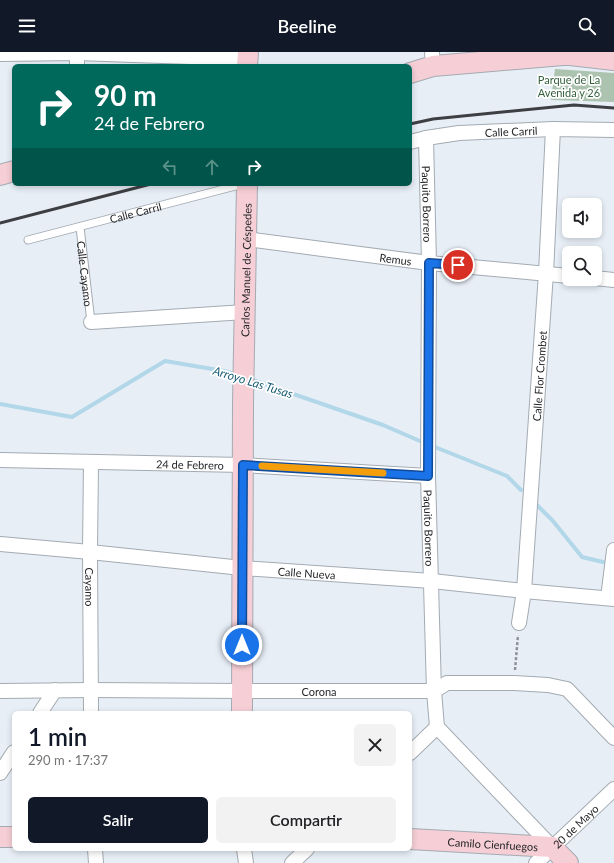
<!DOCTYPE html>
<html lang="es">
<head>
<meta charset="utf-8">
<style>
	:root { --surface:#fff; --page:#f2f2f2; --text:#202124; --muted:#757577; --accent:#111827 }
	body { margin:0; font-family:Lato,sans-serif; background:var(--page); color:var(--text); height:100vh; display:flex; flex-direction:column; font-size:15px; white-space:nowrap }
	* { box-sizing:border-box; margin:0 }
	p { font-size:13px; color:var(--muted) }
	.icon { flex:none; width:22px; height:22px; fill:none; stroke:currentColor; stroke-width:2; stroke-linecap:round; stroke-linejoin:round }
	.map { position:relative; flex:1; overflow:hidden }
	.side { position:absolute; left:12px; top:659px; width:400px; height:140px; display:flex; flex-direction:column; background:var(--surface); border-radius:6px; box-shadow:0 2px 6px #0003 }
	.side>* { flex:none }
	.hud { position:absolute; left:12px; top:12px; width:400px; height:122px; border-radius:6px; box-shadow:0 2px 6px #0003; background:#00695c; color:#fff; overflow:hidden }
	.controls { position:absolute; left:562px; top:146px; display:grid; gap:8px }
	.controls a { display:grid; place-items:center; width:40px; height:40px; border-radius:6px; background:var(--surface); box-shadow:0 2px 6px #0003; font-size:20px }
	.pin { position:absolute; display:grid; place-items:center; width:34px; height:34px; color:#fff; margin:-17px; border:2px solid #fff; border-radius:50%; box-shadow:0 1px 4px #0007 }
	.me { position:absolute; width:44px; margin:-22px; rotate:0deg; stroke-linejoin:round; filter:drop-shadow(0 0 3px #0008) }
	.turn { display:flex; align-items:center; gap:14px; height:84px; padding:0 16px; font-size:18px }
	.turn .icon { width:52px; height:52px; stroke-width:2.5 }
	.turn b { display:block; font-size:28px; line-height:34px }
	.lanes { display:flex; align-items:center; height:38px; padding:0 16px; background:#0003; justify-content:center; gap:20px; direction:ltr }
	.lanes .off { opacity:.35 }
	.round { display:grid; place-items:center; flex:none; width:42px; height:42px; border-radius:6px; background:var(--page) }
	.headline { display:flex; align-items:center; justify-content:space-between; height:68px; padding:0 16px }
	h1 { font-size:24px; font-weight:600; line-height:30px; color:var(--accent) }
	.action { display:flex; gap:8px; margin-top:auto; padding:8px 16px }
	.action a { flex:1; height:46px; border-radius:6px; background:var(--accent); color:#fff; font-size:16px; font-weight:600; line-height:46px; text-align:center }
	.action a+a { background:var(--page); color:var(--text) }
	header { display:flex; justify-content:space-between; align-items:center; height:52px; padding:0 16px; background:var(--accent); color:#fff; font-size:18px; font-weight:600 }
	.map>svg:first-child { display:block }
	.green { fill:#acc3af }
	.lines { fill:none; stroke-linecap:round; stroke-linejoin:round }
	.stream { stroke:#b1d7e8; stroke-width:4 }
	.lane-casing { stroke:#a4abb2; stroke-width:9 }
	.street-casing { stroke:#a4abb2; stroke-width:16 }
	.secondary-casing { stroke:#a4abb2; stroke-width:22 }
	.path { stroke:#8d9298; stroke-width:2.5; stroke-dasharray:3 2; stroke-linecap:butt }
	.lane { stroke:#fff; stroke-width:7 }
	.street { stroke:#fff; stroke-width:14 }
	.secondary { stroke:#f6ced6; stroke-width:20 }
	.rail { stroke:#3d3f43; stroke-width:3 }
	.route-casing { stroke:#114b97; stroke-width:10 }
	.route { stroke:#1a73e8; stroke-width:7 }
	.slow { stroke:#f59e0b; stroke-width:7 }
	.labels { text-anchor:middle; dominant-baseline:central; stroke-width:3.5; stroke-linejoin:round; paint-order:stroke }
	.park-label { font-size:11px; fill:#335f3b; stroke:#fff }
	.street-label { font-size:11px; fill:#242629; stroke:#fff }
	.water-label { font-size:12px; font-style:italic; fill:#195d75; stroke:#fff }
</style>
</head>
<body>
<header><svg class="icon" aria-label="menu" viewBox="0 0 24 24"><path d="M4 6h16M4 12h16M4 18h16"/></svg>Beeline<svg class="icon" aria-label="search" viewBox="0 0 24 24"><circle cx="10" cy="10" r="6"/><path d="M15 15l6 6"/></svg></header>
<div class="map">
<svg width="614" height="811" viewBox="0 0 614 811">
	<rect width="100%" height="100%" fill="#e7eef6"/>
	<!-- green -->
	<path class="green" d="M 555,17 L 614,21 L 614,50 L 551,48 Z"/>
	<g class="lines">
		<!-- stream -->
		<g class="stream">
			<path d="M 250,327 L 383,373 L 420,389"/>
			<path d="M 0,352 L 72,365 L 165,309 L 224,319 L 238,323"/>
			<path d="M 435,395 L 507,424 L 521,438"/>
			<path d="M 534,450 L 553,469 L 582,505 L 603,510"/>
		</g>
		<defs>
			<g id="lane">
				<path id="s1" d="M 80,175 L 91,270"/>
				<path id="s2" d="M 28,188 L 243,132"/>
			</g>
			<g id="street">
				<path d="M 77,0 L 77,14"/>
				<path d="M 432,0 L 433,14"/>
				<path d="M 0,2 L 77,1 L 247,7"/>
				<path id="s3" d="M 426,86 L 429,211 L 428,424 L 434,639 L 437,675 L 552,795"/>
				<path id="s4" d="M 410,90 L 426,86 L 459,81 L 553,77 L 614,78"/>
				<path id="s5" d="M 246,187 L 429,211 L 569,224"/>
				<path d="M 595,226 L 614,228"/>
				<path d="M 91,270 L 245,260"/>
				<path id="s6" d="M 0,408 L 243,413 L 428,424"/>
				<path id="s7" d="M 91,410 L 90,500 L 91,661"/>
				<path id="s8" d="M 0,492 L 90,500 L 242,516 L 432,529 L 524,539 L 614,547"/>
				<path d="M 608,546 L 614,498"/>
				<path id="s9" d="M 519,571 L 524,539 L 546,221 L 553,77"/>
				<path id="s10" d="M 0,639 L 91,638 L 242,639 L 434,639 L 447,631 L 514,631 L 548,633 L 567,637 L 614,686"/>
				<path d="M 40,661 L 55,638"/>
				<path d="M 410,701 L 437,675"/>
				<path d="M 0,721 L 14,700"/>
				<path d="M 95,797 L 96,811"/>
				<path d="M 244,797 L 246,811"/>
				<path d="M 292,811 L 307,797"/>
				<path id="s11" d="M 536,811 L 614,737"/>
			</g>
			<g id="secondary">
				<path d="M 247,14 L 248,0"/>
				<path d="M 410,21 L 433,14 L 563,3 L 570,3 L 614,8"/>
				<path d="M 0,123 L 14,119"/>
				<path id="s12" d="M 242,661 L 243,352 L 247,132"/>
				<path d="M 0,785 L 14,785"/>
				<path id="s13" d="M 410,787 L 552,795 L 568,811"/>
			</g>
		</defs>
		<!-- lane casing -->
		<use href="#lane" class="lane-casing"/>
		<!-- street casing -->
		<use href="#street" class="street-casing"/>
		<!-- secondary casing -->
		<use href="#secondary" class="secondary-casing"/>
		<!-- path -->
		<path class="path" d="M 515,618 L 518,583"/>
		<!-- lane -->
		<use href="#lane" class="lane"/>
		<!-- street -->
		<use href="#street" class="street"/>
		<!-- secondary -->
		<use href="#secondary" class="secondary"/>
		<!-- rail -->
		<g class="rail">
			<path d="M 410,72 L 433,67 L 574,53 L 614,56"/>
			<path d="M 0,171 L 151,132"/>
		</g>
	</g>
	<g class="lines">
		<defs>
			<path id="route" d="M 242,593 L 243,413 L 428,424 L 429,211 L 458,213"/>
		</defs>
		<!-- route casing -->
		<use href="#route" class="route-casing"/>
		<!-- route -->
		<use href="#route" class="route"/>
		<!-- slow -->
		<path class="slow" d="M 262,414 L 383,421"/>
	</g>
	<g class="labels">
		<!-- park labels -->
		<g class="park-label">
			<text x="569" y="27">Parque de La<tspan x="569" dy="13">Avenida y 26</tspan></text>
		</g>
		<!-- street labels -->
		<g class="street-label">
			<text stroke="none"><textPath href="#s4" startOffset="102">Calle Carril</textPath></text>
			<text stroke="none"><textPath href="#s3" startOffset="66">Paquito Borrero</textPath></text>
			<text stroke="none"><textPath href="#s2" startOffset="111">Calle Carril</textPath></text>
			<text stroke="none"><textPath href="#s5" startOffset="151">Remus</textPath></text>
			<text stroke="none"><textPath href="#s12" startOffset="443">Carlos Manuel de Céspedes</textPath></text>
			<text stroke="none"><textPath href="#s1" startOffset="47">Calle Cayamo</textPath></text>
			<text stroke="none"><textPath href="#s9" startOffset="248">Calle Flor Crombet</textPath></text>
			<text stroke="none"><textPath href="#s6" startOffset="190">24 de Febrero</textPath></text>
			<text stroke="none"><textPath href="#s3" startOffset="390">Paquito Borrero</textPath></text>
			<text stroke="none"><textPath href="#s8" startOffset="308">Calle Nueva</textPath></text>
			<text stroke="none"><textPath href="#s7" startOffset="125">Cayamo</textPath></text>
			<text stroke="none"><textPath href="#s10" startOffset="319">Corona</textPath></text>
			<text stroke="none"><textPath href="#s11" startOffset="54">20 de Mayo</textPath></text>
			<text stroke="none"><textPath href="#s13" startOffset="83">Camilo Cienfuegos</textPath></text>
		</g>
		<!-- water labels -->
		<g class="water-label">
			<text transform="translate(253 330) rotate(17)">Arroyo Las Tusas</text>
		</g>
	</g>
</svg>
<div class="controls">
<a><svg class="icon" aria-label="sound" viewBox="0 0 24 24"><path d="M4 9h4l5-4v14l-5-4H4zM17 9q2 3 0 6"/></svg></a>
<a><svg class="icon" aria-label="search" viewBox="0 0 24 24"><circle cx="10" cy="10" r="6"/><path d="M15 15l6 6"/></svg></a>
</div>
<div class="pin" style="left:458px;top:213px;background:#d93025"><svg class="icon" aria-label="arrive" viewBox="0 0 24 24"><path d="M6 21V4h12l-3 4 3 4H6"/></svg></div>
<svg class="me" style="left:242px;top:593px" viewBox="-20 -20 40 40"><circle r="17" fill="#1a73e8" stroke="#fff" stroke-width="3"/><path d="M0-11L8 9 0 5-8 9z" fill="#fff"/></svg>
<div class="hud">
<div class="turn"><svg class="icon" aria-label="right" viewBox="0 0 24 24"><path d="M7 20v-9h11M14 6l5 5-5 5"/></svg><div><b>90 m</b>24 de Febrero</div></div>
<div class="lanes"><svg class="icon off" aria-label="left" viewBox="0 0 24 24"><path d="M17 20v-9H6M10 6l-5 5 5 5"/></svg><svg class="icon off" aria-label="ahead" viewBox="0 0 24 24"><path d="M12 20V5M6 11l6-6 6 6"/></svg><svg class="icon" aria-label="right" viewBox="0 0 24 24"><path d="M7 20v-9h11M14 6l5 5-5 5"/></svg></div>
</div>
<section class="side">
<div class="headline"><div><h1>1 min</h1><p>290 m · 17:37</p></div><a class="round"><svg class="icon" aria-label="close" viewBox="0 0 24 24"><path d="M6 6l12 12M18 6L6 18"/></svg></a></div>
<div class="action"><a>Salir</a><a>Compartir</a></div>
</section>
</div>
</body>
</html>
